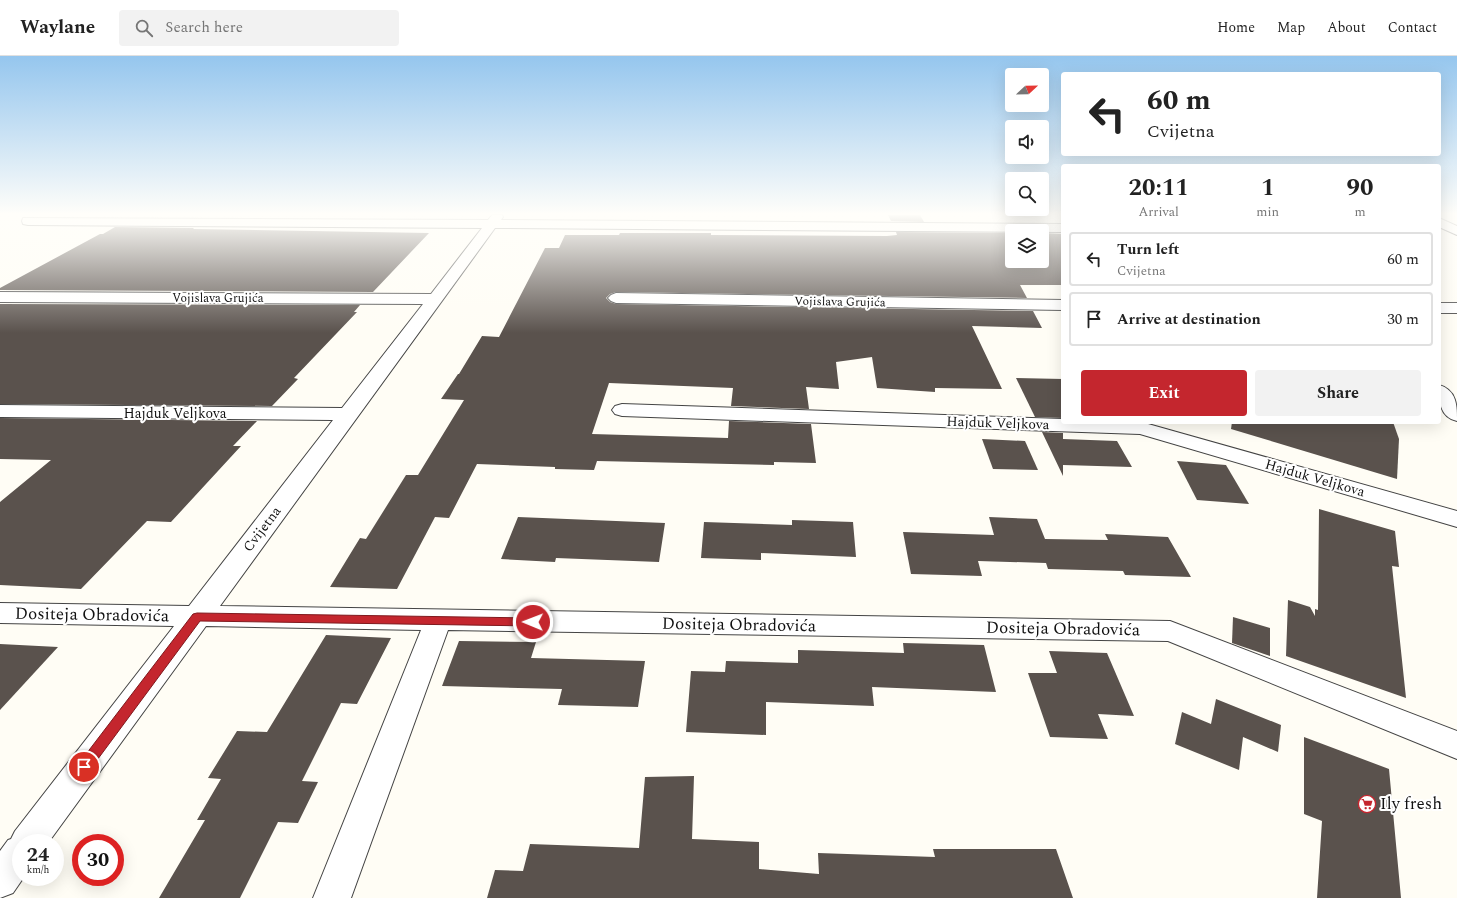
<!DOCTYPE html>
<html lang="en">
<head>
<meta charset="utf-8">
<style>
	:root { --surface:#fff; --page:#f2f2f2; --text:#222; --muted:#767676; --line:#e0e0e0; --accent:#c4262e }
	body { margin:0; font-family:Spectral,serif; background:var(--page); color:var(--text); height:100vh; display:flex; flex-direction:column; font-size:15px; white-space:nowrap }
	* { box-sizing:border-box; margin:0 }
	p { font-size:13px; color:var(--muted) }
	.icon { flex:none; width:22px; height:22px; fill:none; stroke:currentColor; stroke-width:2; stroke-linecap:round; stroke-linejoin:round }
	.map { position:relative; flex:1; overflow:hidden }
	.side { position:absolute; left:1061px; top:108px; width:380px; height:260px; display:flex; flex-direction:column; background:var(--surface); border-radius:4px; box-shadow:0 4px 16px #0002 }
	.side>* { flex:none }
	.banner { position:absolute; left:1061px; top:16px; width:380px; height:84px; border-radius:4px; box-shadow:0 4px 16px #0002; background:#fff; color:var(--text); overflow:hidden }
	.needle { width:26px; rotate:68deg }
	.controls { position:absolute; left:1005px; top:12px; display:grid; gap:8px }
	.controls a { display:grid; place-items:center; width:44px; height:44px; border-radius:4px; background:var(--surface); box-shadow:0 4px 16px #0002; font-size:20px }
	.speed { position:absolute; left:12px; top:778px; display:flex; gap:8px; font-size:20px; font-weight:700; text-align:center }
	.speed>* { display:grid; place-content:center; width:52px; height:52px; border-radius:50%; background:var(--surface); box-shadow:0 4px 16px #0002; line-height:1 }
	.speed small { font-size:10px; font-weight:400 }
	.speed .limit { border:6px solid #d22; background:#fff; color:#111 }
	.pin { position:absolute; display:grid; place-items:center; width:34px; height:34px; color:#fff; margin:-17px; border:2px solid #fff; border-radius:50%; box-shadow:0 1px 4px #0007 }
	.me { position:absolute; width:44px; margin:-22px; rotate:271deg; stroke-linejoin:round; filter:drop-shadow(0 0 3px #0008) }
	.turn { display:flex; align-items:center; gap:14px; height:84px; padding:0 20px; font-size:18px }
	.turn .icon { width:52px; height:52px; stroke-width:2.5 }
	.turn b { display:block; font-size:28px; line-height:34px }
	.eta { display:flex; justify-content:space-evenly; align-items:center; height:68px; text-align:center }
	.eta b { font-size:24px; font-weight:700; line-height:28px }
	.primary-button { display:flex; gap:8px; margin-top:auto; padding:8px 20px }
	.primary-button a { flex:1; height:46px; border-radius:4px; background:var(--accent); color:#fff; font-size:16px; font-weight:700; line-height:46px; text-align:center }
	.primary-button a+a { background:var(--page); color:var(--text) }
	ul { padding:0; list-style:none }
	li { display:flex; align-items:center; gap:12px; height:54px; margin:0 8px 6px; padding:0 12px; border:2px solid var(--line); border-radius:4px }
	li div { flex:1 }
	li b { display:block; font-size:15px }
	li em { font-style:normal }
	header { display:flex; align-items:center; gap:24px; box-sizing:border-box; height:56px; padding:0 20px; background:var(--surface); border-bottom:1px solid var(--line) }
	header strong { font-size:19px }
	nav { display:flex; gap:22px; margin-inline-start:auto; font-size:14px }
	.search { width:280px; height:36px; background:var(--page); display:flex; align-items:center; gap:10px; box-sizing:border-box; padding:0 14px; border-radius:4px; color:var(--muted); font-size:15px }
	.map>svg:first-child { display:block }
	.building { fill:#5a524d }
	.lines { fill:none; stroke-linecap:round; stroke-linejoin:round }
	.minor-casing { stroke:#444; stroke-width:2 }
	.minor { fill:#fff; fill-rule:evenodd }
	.route { fill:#c4262e; stroke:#7f191e }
	.labels { text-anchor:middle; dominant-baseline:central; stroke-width:4; stroke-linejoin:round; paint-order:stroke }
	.far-street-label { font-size:12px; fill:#111; stroke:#fff }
	.street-label { font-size:14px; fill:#111; stroke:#fff }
	.near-street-label { font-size:17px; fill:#111; stroke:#fff }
	.near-poi-label { font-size:17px; fill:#111; stroke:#fff; text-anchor:start }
</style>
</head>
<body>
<header>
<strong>Waylane</strong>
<div class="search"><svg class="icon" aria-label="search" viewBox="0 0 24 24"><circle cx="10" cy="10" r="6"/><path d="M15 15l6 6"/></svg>Search here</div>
<nav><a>Home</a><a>Map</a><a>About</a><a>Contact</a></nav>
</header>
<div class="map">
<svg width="1457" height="842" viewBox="0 0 1457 842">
	<rect width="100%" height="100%" fill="#fffdf5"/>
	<!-- building -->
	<g class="building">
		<path d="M 888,159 L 920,159 L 924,166 L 891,165 Z"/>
		<path d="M 115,171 L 194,172 L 193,173 L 429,177 L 373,236 L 0,234 L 0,232 L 100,178 L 103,178 Z"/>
		<path d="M 896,176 L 1012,177 L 1012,205 L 1042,205 L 1042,177 L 1063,178 L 1063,229 L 1020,229 L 1027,242 L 616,236 L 610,238 L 606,242 L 610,246 L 616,248 L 1033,255 L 1042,272 L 972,270 L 1002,333 L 935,332 L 935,336 L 877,332 L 872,301 L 836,306 L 839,333 L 806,331 L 809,353 L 731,350 L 733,332 L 609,327 L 592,378 L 728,382 L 729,365 L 811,368 L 816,407 L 774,406 L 774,409 L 597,405 L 594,414 L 555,413 L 555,411 L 477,408 L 449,462 L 435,461 L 397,533 L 330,531 L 360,482 L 366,483 L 406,419 L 418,419 L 464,344 L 441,343 L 458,318 L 459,318 L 482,280 L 499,281 L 545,192 L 559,192 L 565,179 L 619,179 L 620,177 L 711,177 L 711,179 L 887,180 L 897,179 Z"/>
		<path d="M 0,248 L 360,249 L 354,256 L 357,256 L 294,322 L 298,323 L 272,350 L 0,348 Z"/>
		<path d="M 1016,322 L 1063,323 L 1063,362 L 1035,361 Z"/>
		<path d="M 0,362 L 257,365 L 233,390 L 241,390 L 171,466 L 147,465 L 81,533 L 0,529 L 0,446 L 51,404 L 0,403 Z"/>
		<path d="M 1232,366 L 1393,366 L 1399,383 L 1397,423 L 1231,373 Z"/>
		<path d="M 1042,376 L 1063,377 L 1063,383 L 1117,385 L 1132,411 L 1063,409 L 1063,420 Z"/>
		<path d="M 982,383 L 1025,385 L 1038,414 L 993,413 Z"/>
		<path d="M 1177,405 L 1226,409 L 1249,448 L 1197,444 Z"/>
		<path d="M 1319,453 L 1395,475 L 1399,511 L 1392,510 L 1406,642 L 1286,600 L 1288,544 L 1310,551 L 1315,560 L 1315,553 L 1318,554 Z"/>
		<path d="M 518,461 L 665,467 L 659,506 L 556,502 L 555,506 L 501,503 Z"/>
		<path d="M 989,461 L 1037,463 L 1045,483 L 1108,484 L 1105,478 L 1168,481 L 1191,521 L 1125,519 L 1123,515 L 1048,513 L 1046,507 L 978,505 L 982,520 L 911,518 L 903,476 L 994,479 Z"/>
		<path d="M 792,464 L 853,466 L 856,501 L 761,497 L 761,504 L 701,502 L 704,466 L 792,469 Z"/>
		<path d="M 1233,561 L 1270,572 L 1270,600 L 1232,587 Z"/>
		<path d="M 326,579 L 391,582 L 357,648 L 341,647 L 302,725 L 318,726 L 298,767 L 278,766 L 240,842 L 159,842 L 205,764 L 197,764 L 221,723 L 208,722 L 237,675 L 267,676 Z"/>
		<path d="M 459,585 L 536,586 L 531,602 L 645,605 L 638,651 L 558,649 L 562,633 L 442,630 Z"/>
		<path d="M 903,587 L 984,589 L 996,636 L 872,631 L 874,650 L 766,646 L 766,679 L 686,676 L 691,615 L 725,616 L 726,605 L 798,607 L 798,594 L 904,597 Z"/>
		<path d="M 0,588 L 58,591 L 0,654 Z"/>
		<path d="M 1049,595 L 1107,597 L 1134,660 L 1098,658 L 1108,683 L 1050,681 L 1028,617 L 1057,617 Z"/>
		<path d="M 1216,643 L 1281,669 L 1278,696 L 1243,681 L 1239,714 L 1175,688 L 1182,656 L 1211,668 Z"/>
		<path d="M 1304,681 L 1389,713 L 1401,842 L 1317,842 L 1322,765 L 1304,758 Z"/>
		<path d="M 694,720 L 692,783 L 759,786 L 759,813 L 819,818 L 818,797 L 935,801 L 933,793 L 1056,793 L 1073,842 L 487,842 L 495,814 L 523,815 L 530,788 L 639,792 L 645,721 Z"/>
	</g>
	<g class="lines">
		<defs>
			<g id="minor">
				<path d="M 492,159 L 502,159 L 503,161 L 501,164 L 1063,168 L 1063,176 L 495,172 L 220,550 L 1170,565 L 1457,675 L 1457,703 L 1168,585 L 448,574 L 351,842 L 313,842 L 421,574 L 206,570 L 48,787 L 21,787 L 21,821 L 24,821 L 13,837 L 0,842 L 0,795 L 8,784 L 11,783 L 15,775 L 174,570 L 0,567 L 0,547 L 189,550 L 333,364 L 0,361 L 0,349 L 342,352 L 423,248 L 0,246 L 0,236 L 431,238 L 482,172 L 28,169 L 23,168 L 22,165 L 23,162 L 488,164 Z"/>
				<path d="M 1439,162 L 1457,170 L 1457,179 L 1439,171 Z"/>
				<path d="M 616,237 L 1063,244 L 1063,254 L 616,247 L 611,245 L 608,242 L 611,239 Z"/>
				<rect x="1439" y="247" width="18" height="10"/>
				<path d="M 1439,329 C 1457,334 1457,350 1457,365 C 1439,361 1439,344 1439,329 Z"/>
				<path d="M 622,348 L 1063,363 L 1063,366 L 1141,366 L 1457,455 L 1457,471 L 1140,378 L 622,360 L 615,358 L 612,354 L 615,350 Z"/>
			</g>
		</defs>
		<!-- minor casing -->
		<use href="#minor" class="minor-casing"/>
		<!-- minor -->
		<use href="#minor" class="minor"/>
	</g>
	<!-- sky -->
	<linearGradient id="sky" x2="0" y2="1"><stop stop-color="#95c6ee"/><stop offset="0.57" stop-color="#fffefa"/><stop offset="1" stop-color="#fffefa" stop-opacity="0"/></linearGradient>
	<rect width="1457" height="277" fill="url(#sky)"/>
	<!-- route -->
	<path class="route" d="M 197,557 L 533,562 L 537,563 L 539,566 L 537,569 L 533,570 L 200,565 L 89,715 L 84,717 L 80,715 L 78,711 L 80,706 L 193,558 Z"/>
	<!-- icons -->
	<defs>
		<symbol id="supermarket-ring" viewBox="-11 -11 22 22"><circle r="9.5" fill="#fff" stroke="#c4262e" stroke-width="1.5"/><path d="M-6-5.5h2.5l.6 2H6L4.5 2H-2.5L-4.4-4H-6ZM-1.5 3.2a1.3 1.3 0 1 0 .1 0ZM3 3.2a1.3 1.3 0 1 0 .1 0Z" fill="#c4262e"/></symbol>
	</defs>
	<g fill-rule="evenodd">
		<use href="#supermarket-ring" x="1357" y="738" width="20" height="20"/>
	</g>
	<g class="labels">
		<!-- far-street labels -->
		<g class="far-street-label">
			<text x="218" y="242">Vojislava Grujića</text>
			<text transform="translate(840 246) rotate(1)">Vojislava Grujića</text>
		</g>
		<!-- street labels -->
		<g class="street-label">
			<text x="175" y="357">Hajduk Veljkova</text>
			<text transform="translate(998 367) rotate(2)">Hajduk Veljkova</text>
			<text transform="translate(1315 422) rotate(16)">Hajduk Veljkova</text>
			<text transform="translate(262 473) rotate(-53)">Cvijetna</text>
		</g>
		<!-- near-street labels -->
		<g class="near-street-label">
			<text transform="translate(92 559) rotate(1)">Dositeja Obradovića</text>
			<text transform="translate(739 569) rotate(1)">Dositeja Obradovića</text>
			<text transform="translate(1063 573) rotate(1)">Dositeja Obradovića</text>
		</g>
		<!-- near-poi labels -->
		<g class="near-poi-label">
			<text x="1380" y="748">Ily fresh</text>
		</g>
	</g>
</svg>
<div class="controls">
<a><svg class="needle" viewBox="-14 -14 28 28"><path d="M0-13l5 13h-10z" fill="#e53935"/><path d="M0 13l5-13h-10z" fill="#767676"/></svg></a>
<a><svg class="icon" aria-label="sound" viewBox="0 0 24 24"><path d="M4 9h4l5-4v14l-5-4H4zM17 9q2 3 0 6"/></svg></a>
<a><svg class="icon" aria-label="search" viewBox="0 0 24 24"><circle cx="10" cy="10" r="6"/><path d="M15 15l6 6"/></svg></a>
<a><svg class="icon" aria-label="layers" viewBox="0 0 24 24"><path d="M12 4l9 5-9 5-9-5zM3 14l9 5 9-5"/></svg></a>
</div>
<div class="speed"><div>24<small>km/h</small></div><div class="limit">30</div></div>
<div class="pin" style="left:84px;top:711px;background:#d93025"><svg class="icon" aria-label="arrive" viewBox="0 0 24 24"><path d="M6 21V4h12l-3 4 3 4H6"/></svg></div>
<svg class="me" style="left:533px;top:566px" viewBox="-20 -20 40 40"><circle r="17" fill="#c4262e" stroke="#fff" stroke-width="3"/><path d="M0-11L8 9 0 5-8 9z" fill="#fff"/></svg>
<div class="banner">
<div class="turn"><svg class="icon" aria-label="left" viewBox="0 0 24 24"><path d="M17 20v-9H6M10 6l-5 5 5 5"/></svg><div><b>60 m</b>Cvijetna</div></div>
</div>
<section class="side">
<div class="eta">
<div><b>20:11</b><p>Arrival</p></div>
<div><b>1</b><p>min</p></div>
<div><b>90</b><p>m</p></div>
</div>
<ul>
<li><svg class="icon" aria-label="left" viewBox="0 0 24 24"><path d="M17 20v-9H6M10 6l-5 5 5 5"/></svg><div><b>Turn left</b><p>Cvijetna</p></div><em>60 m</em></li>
<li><svg class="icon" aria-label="arrive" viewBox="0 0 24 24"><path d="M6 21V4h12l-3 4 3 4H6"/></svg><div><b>Arrive at destination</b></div><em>30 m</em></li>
</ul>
<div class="primary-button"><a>Exit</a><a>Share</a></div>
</section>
</div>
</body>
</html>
